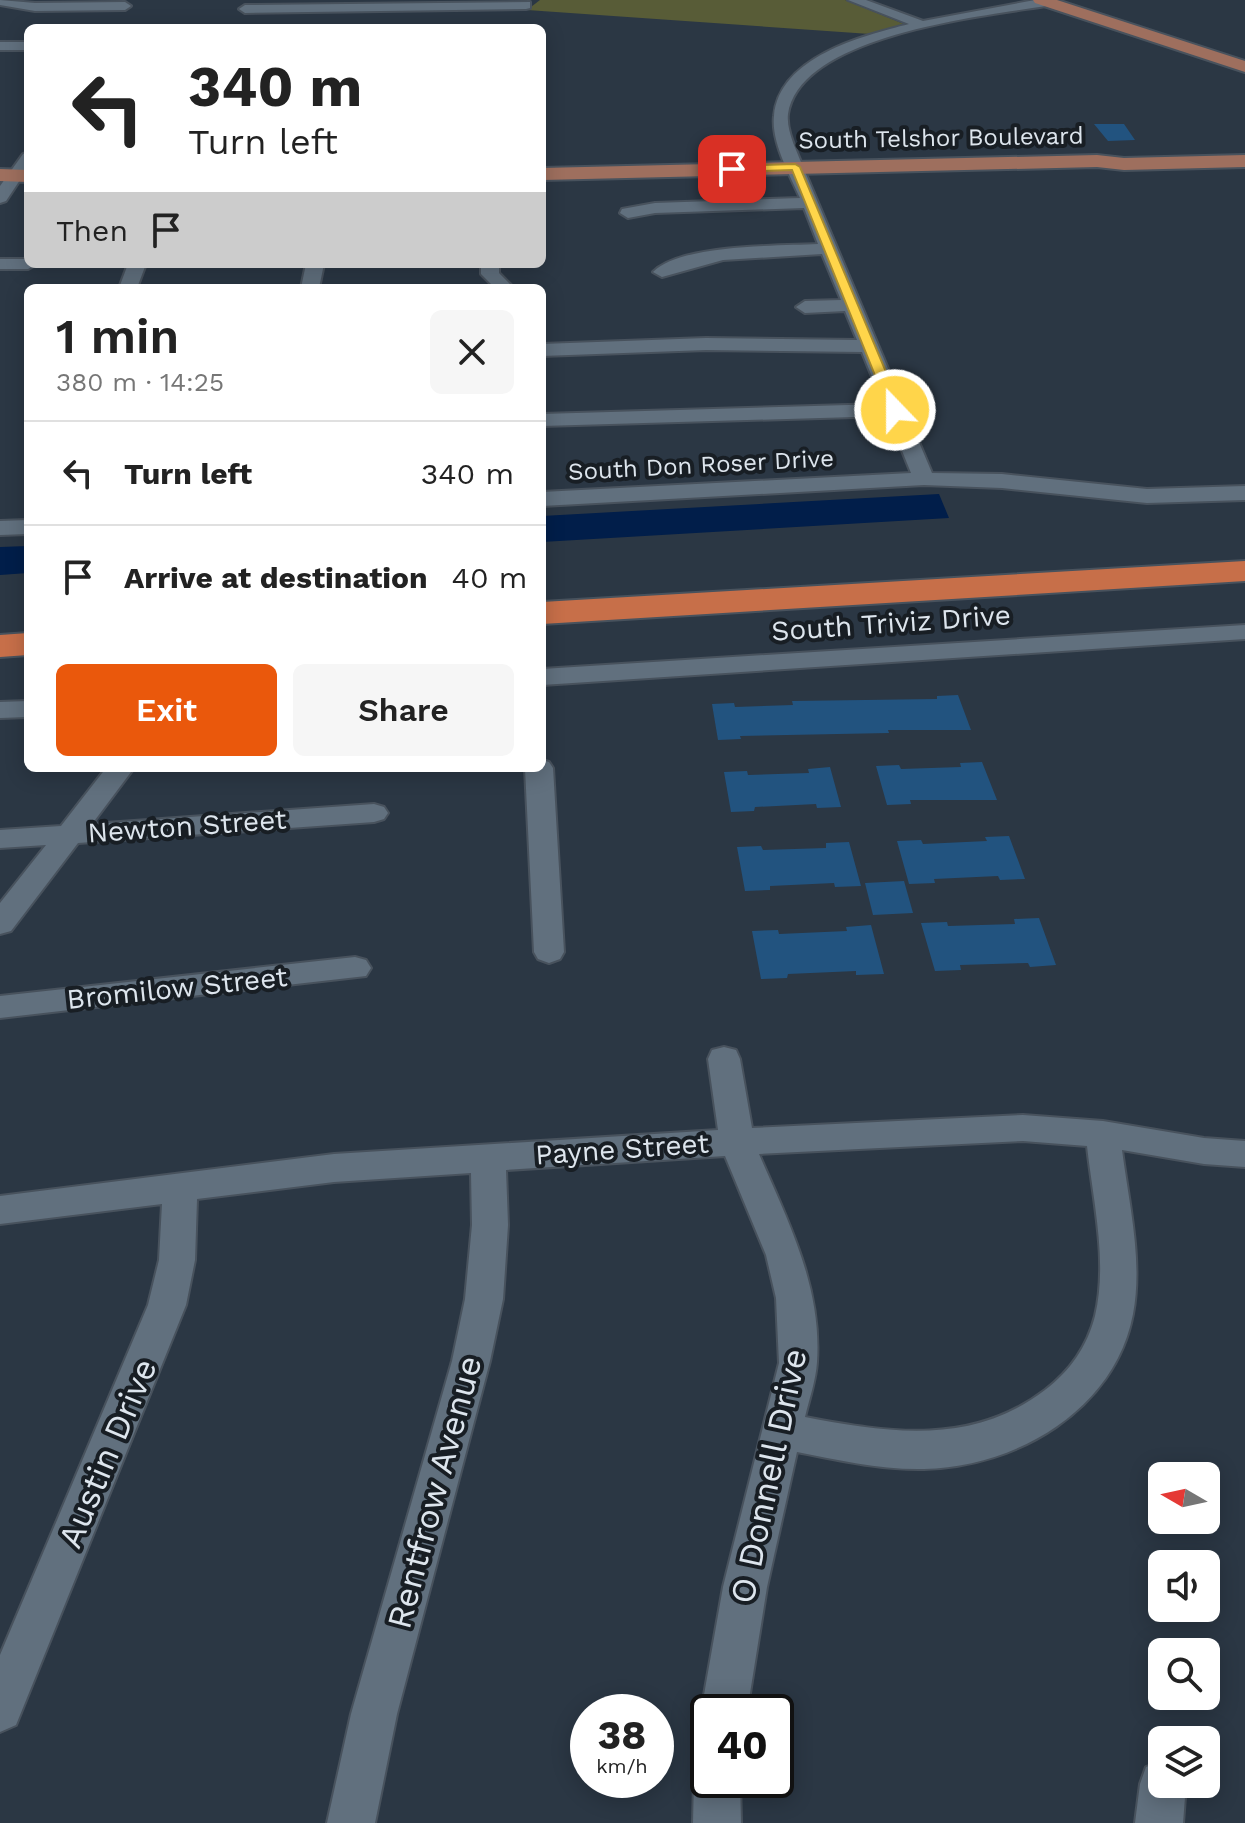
<!DOCTYPE html>
<html lang="en">
<head>
<meta charset="utf-8">
<style>
	:root { --surface:#fff; --page:#f6f6f6; --text:#222; --muted:#767676; --line:#e0e0e0; --accent:#ea580c }
	body { margin:0; font-family:"Work Sans",sans-serif; background:var(--page); color:var(--text); height:100vh; display:flex; flex-direction:column; font-size:30px; white-space:nowrap }
	* { box-sizing:border-box; margin:0 }
	p { font-size:26px; color:var(--muted) }
	.icon { flex:none; width:44px; height:44px; fill:none; stroke:currentColor; stroke-width:2; stroke-linecap:round; stroke-linejoin:round }
	.map { position:relative; flex:1; overflow:hidden }
	.details { position:absolute; left:24px; top:284px; width:522px; height:488px; display:flex; flex-direction:column; background:var(--surface); border-radius:12px; box-shadow:0 4px 20px #0003 }
	.details>* { flex:none }
	.top-card { position:absolute; left:24px; top:24px; width:522px; height:244px; border-radius:12px; box-shadow:0 4px 20px #0003; background:#fff; color:var(--text); overflow:hidden }
	.needle { width:52px; rotate:279deg }
	.buttons { position:absolute; left:1148px; top:1462px; display:grid; gap:16px }
	.buttons a { display:grid; place-items:center; width:72px; height:72px; border-radius:12px; background:var(--surface); box-shadow:0 4px 20px #0003; font-size:40px }
	.speed { position:absolute; left:570px; top:1694px; display:flex; gap:16px; font-size:40px; font-weight:700; text-align:center }
	.speed>* { display:grid; place-content:center; width:104px; height:104px; border-radius:50%; background:var(--surface); box-shadow:0 4px 20px #0003; line-height:1 }
	.speed small { font-size:20px; font-weight:400 }
	.speed .limit { border:4px solid #111; border-radius:12px; background:#fff; color:#111 }
	.pin { position:absolute; display:grid; place-items:center; width:68px; height:68px; color:#fff; margin:-34px; border-radius:16px; box-shadow:0 4px 12px #0006 }
	.me { position:absolute; width:88px; margin:-44px; rotate:338deg; stroke-linejoin:round; filter:drop-shadow(0 0 6px #0008) }
	.turn { display:flex; align-items:center; gap:28px; height:168px; padding:0 32px; font-size:36px }
	.turn .icon { width:104px; height:104px; stroke-width:2.5 }
	.turn b { display:block; font-size:56px; line-height:68px }
	.then { display:flex; align-items:center; height:76px; padding:0 32px; background:#0003; gap:16px; font-size:30px }
	.round { display:grid; place-items:center; flex:none; width:84px; height:84px; border-radius:12px; background:var(--page) }
	.overview { display:flex; align-items:center; justify-content:space-between; height:136px; padding:0 32px }
	h1 { font-size:48px; font-weight:600; line-height:60px }
	.button { display:flex; gap:16px; margin-top:auto; padding:16px 32px }
	.button a { flex:1; height:92px; border-radius:12px; background:var(--accent); color:#fff; font-size:32px; font-weight:600; line-height:92px; text-align:center }
	.button a+a { background:var(--page); color:var(--text) }
	ul { padding:0; list-style:none }
	li { display:flex; align-items:center; gap:24px; height:104px; padding:0 32px; border-top:2px solid var(--line) }
	li div { flex:1 }
	li b { display:block; font-size:30px }
	li em { font-style:normal }
	.map>svg:first-child { display:block }
	.green { fill:#585c37 }
	.water { fill:#011e4a }
	.building { fill:#22537f }
	.lines { fill:none; stroke-linecap:round; stroke-linejoin:round }
	.minor-casing { stroke:#48525d; stroke-width:4 }
	.major-casing { stroke:#48525d; stroke-width:4 }
	.highway-casing { stroke:#48525d; stroke-width:4 }
	.minor { fill:#61707e; fill-rule:evenodd }
	.major { fill:#9e6f5e; fill-rule:evenodd }
	.highway { fill:#c76f49; fill-rule:evenodd }
	.route { fill:#ffd54a; stroke:#a68a30; stroke-width:2 }
	.labels { text-anchor:middle; dominant-baseline:central; stroke-width:8; stroke-linejoin:round; paint-order:stroke }
	.far-street-label { font-size:24px; fill:#dde5ed; stroke:#181e24 }
	.street-label { font-size:28px; fill:#dde5ed; stroke:#181e24 }
	.near-street-label { font-size:34px; fill:#dde5ed; stroke:#181e24 }
</style>
</head>
<body>
<div class="map">
<svg width="1245" height="1823" viewBox="0 0 1245 1823">
	<rect width="100%" height="100%" fill="#2b3744"/>
	<!-- green -->
	<path class="green" d="M 540,0 L 845,0 L 904,24 L 870,34 L 527,10 Z"/>
	<!-- water -->
	<g class="water">
		<path d="M 939,494 L 949,518 L 542,542 L 542,516 Z"/>
		<path d="M 28,546 L 28,573 L 0,575 L 0,547 Z"/>
	</g>
	<!-- building -->
	<g class="building">
		<path d="M 1094,124 L 1124,124 L 1135,140 L 1108,141 Z"/>
		<path d="M 958,695 L 971,730 L 888,730 L 889,733 L 740,736 L 741,739 L 718,740 L 712,704 L 734,703 L 735,707 L 793,705 L 792,701 L 937,699 L 937,696 Z"/>
		<path d="M 982,762 L 997,800 L 910,800 L 911,804 L 887,805 L 876,766 L 899,765 L 901,769 L 961,767 L 960,763 Z"/>
		<path d="M 830,767 L 841,807 L 817,808 L 816,804 L 755,807 L 754,811 L 731,812 L 724,772 L 747,771 L 748,775 L 809,773 L 808,769 Z"/>
		<path d="M 1009,836 L 1025,879 L 1000,880 L 998,876 L 934,879 L 935,883 L 909,884 L 897,841 L 921,840 L 923,844 L 987,841 L 985,837 Z"/>
		<path d="M 849,842 L 861,886 L 835,887 L 834,883 L 770,886 L 770,890 L 745,891 L 737,847 L 761,846 L 763,850 L 826,848 L 826,843 Z"/>
		<path d="M 904,881 L 913,913 L 873,915 L 865,883 Z"/>
		<path d="M 1039,918 L 1056,965 L 1030,967 L 1028,963 L 960,965 L 961,970 L 935,971 L 921,923 L 947,922 L 948,926 L 1015,924 L 1014,919 Z"/>
		<path d="M 871,925 L 884,974 L 856,975 L 856,971 L 788,974 L 787,978 L 761,979 L 752,931 L 778,930 L 779,934 L 847,931 L 846,927 Z"/>
	</g>
	<g class="lines">
		<defs>
			<g id="minor">
				<path d="M 0,0 L 35,3 L 125,2 L 131,6 L 125,10 L 35,11 L 0,5 Z"/>
				<path d="M 848,0 L 866,0 L 923,21 L 1035,0 L 1052,2 L 1046,6 C 982,16 800,35 788,114 C 786,131 797,151 803,167 L 932,473 L 1002,474 L 1147,489 L 1245,486 L 1245,500 L 1147,503 L 1002,488 L 924,485 L 542,506 L 542,492 L 911,473 L 888,416 L 542,426 L 542,414 L 883,404 L 862,352 L 706,350 L 542,356 L 542,344 L 706,338 L 857,340 L 845,311 L 805,313 L 796,307 L 805,301 L 841,300 L 822,254 L 723,260 L 662,277 L 653,272 C 680,244 780,246 818,244 L 804,208 L 655,213 L 628,218 L 620,213 L 622,209 L 655,203 L 800,198 C 790,175 771,142 774,116 C 779,57 862,36 909,24 Z"/>
				<path d="M 530,2 L 530,8 L 526,9 L 245,13 L 239,9 L 245,5 Z"/>
				<rect x="0" y="42" width="28" height="8"/>
				<path d="M 28,152 L 28,168 L 6,201 L 0,203 L 0,186 L 23,154 Z"/>
				<path d="M 0,259 L 28,259 L 28,264 L 37,264 L 28,269 L 0,269 Z"/>
				<path d="M 128,264 L 146,264 L 137,288 L 119,288 Z"/>
				<path d="M 306,264 L 324,264 L 319,288 L 301,288 Z"/>
				<path d="M 481,264 L 499,264 L 499,273 L 511,285 L 509,288 L 495,288 L 481,274 Z"/>
				<path d="M 28,520 L 28,534 L 0,535 L 0,521 Z"/>
				<path d="M 1245,625 L 1245,639 L 542,685 L 542,669 Z"/>
				<path d="M 28,701 L 28,717 L 0,718 L 0,702 Z"/>
				<path d="M 542,760 L 549,762 L 553,768 L 564,952 L 560,959 L 549,963 L 538,959 L 534,952 L 525,768 L 542,768 Z"/>
				<path d="M 106,768 L 134,768 L 92,824 L 374,804 L 384,807 L 388,813 L 384,819 L 374,822 L 78,843 L 11,931 L 0,934 L 0,903 L 46,845 L 0,848 L 0,830 L 61,826 Z"/>
				<path d="M 355,957 L 366,960 L 371,968 L 366,976 L 0,1018 L 0,996 Z"/>
				<path d="M 724,1047 L 736,1050 L 740,1059 L 752,1128 L 1023,1115 L 1103,1121 L 1204,1138 L 1245,1141 L 1245,1167 L 1204,1164 L 1122,1150 C 1129,1204 1143,1261 1133,1314 C 1115,1410 1016,1467 924,1469 C 881,1470 839,1460 797,1452 L 767,1587 L 747,1712 L 708,1712 L 708,1728 L 701,1712 L 723,1587 L 779,1363 L 776,1298 L 766,1255 L 725,1156 L 506,1170 L 508,1225 L 503,1299 L 490,1361 L 397,1714 L 375,1823 L 327,1823 L 351,1714 L 452,1361 L 465,1299 L 472,1225 L 471,1173 L 334,1182 L 197,1199 L 195,1260 L 186,1305 L 16,1725 L 0,1732 L 0,1655 L 148,1305 L 159,1260 L 162,1204 L 0,1224 L 0,1196 L 334,1154 L 718,1130 L 708,1059 L 712,1050 ZM 1023,1141 L 1087,1146 C 1093,1201 1108,1261 1095,1316 C 1087,1347 1070,1371 1045,1390 C 972,1446 889,1433 805,1417 C 809,1400 816,1380 817,1362 C 822,1287 788,1221 759,1154 Z"/>
				<path d="M 708,1760 L 708,1780 L 740,1780 L 741,1823 L 693,1823 L 694,1780 L 700,1763 Z"/>
				<path d="M 1162,1761 L 1162,1784 L 1186,1784 L 1183,1823 L 1135,1823 L 1140,1784 L 1146,1767 Z"/>
			</g>
			<g id="major">
				<path d="M 1033,0 L 1057,0 L 1245,61 L 1245,72 L 1035,3 Z"/>
				<path d="M 1097,155 L 1124,158 L 1245,155 L 1245,167 L 1124,170 L 1097,167 L 542,180 L 542,168 Z"/>
				<path d="M 0,169 L 28,170 L 28,182 L 0,181 Z"/>
			</g>
			<g id="highway">
				<path d="M 1245,561 L 1245,581 L 542,624 L 542,602 Z"/>
				<path d="M 28,633 L 28,655 L 0,657 L 0,635 Z"/>
			</g>
		</defs>
		<!-- minor casing -->
		<use href="#minor" class="minor-casing"/>
		<!-- major casing -->
		<use href="#major" class="major-casing"/>
		<!-- highway casing -->
		<use href="#highway" class="highway-casing"/>
		<!-- minor -->
		<use href="#minor" class="minor"/>
		<!-- major -->
		<use href="#major" class="major"/>
		<!-- highway -->
		<use href="#highway" class="highway"/>
	</g>
	<!-- route -->
	<path class="route" d="M 795,164 L 800,167 L 902,410 L 900,413 L 889,410 L 792,170 L 732,172 L 727,169 L 732,166 Z"/>
	<g class="labels">
		<!-- far-street labels -->
		<g class="far-street-label">
			<text transform="translate(941 138) rotate(-1)">South Telshor Boulevard</text>
			<text transform="translate(701 465) rotate(-3)">South Don Roser Drive</text>
		</g>
		<!-- street labels -->
		<g class="street-label">
			<text transform="translate(891 623) rotate(-4)">South Triviz Drive</text>
			<text transform="translate(187 826) rotate(-4)">Newton Street</text>
			<text transform="translate(177 988) rotate(-6)">Bromilow Street</text>
			<text transform="translate(622 1149) rotate(-4)">Payne Street</text>
		</g>
		<!-- near-street labels -->
		<g class="near-street-label">
			<text transform="translate(107 1453) rotate(-67)">Austin Drive</text>
			<text transform="translate(768 1476) rotate(-78)">O Donnell Drive</text>
			<text transform="translate(434 1492) rotate(-75)">Rentfrow Avenue</text>
		</g>
	</g>
</svg>
<div class="buttons">
<a><svg class="needle" viewBox="-14 -14 28 28"><path d="M0-13l5 13h-10z" fill="#e53935"/><path d="M0 13l5-13h-10z" fill="#767676"/></svg></a>
<a><svg class="icon" aria-label="sound" viewBox="0 0 24 24"><path d="M4 9h4l5-4v14l-5-4H4zM17 9q2 3 0 6"/></svg></a>
<a><svg class="icon" aria-label="search" viewBox="0 0 24 24"><circle cx="10" cy="10" r="6"/><path d="M15 15l6 6"/></svg></a>
<a><svg class="icon" aria-label="layers" viewBox="0 0 24 24"><path d="M12 4l9 5-9 5-9-5zM3 14l9 5 9-5"/></svg></a>
</div>
<div class="speed"><div>38<small>km/h</small></div><div class="limit">40</div></div>
<div class="pin" style="left:732px;top:169px;background:#d93025"><svg class="icon" aria-label="arrive" viewBox="0 0 24 24"><path d="M6 21V4h12l-3 4 3 4H6"/></svg></div>
<svg class="me" style="left:895px;top:410px" viewBox="-20 -20 40 40"><circle r="17" fill="#ffd54a" stroke="#fff" stroke-width="3"/><path d="M0-11L8 9 0 5-8 9z" fill="#fff"/></svg>
<div class="top-card">
<div class="turn"><svg class="icon" aria-label="left" viewBox="0 0 24 24"><path d="M17 20v-9H6M10 6l-5 5 5 5"/></svg><div><b>340 m</b>Turn left</div></div>
<div class="then">Then<svg class="icon" aria-label="arrive" viewBox="0 0 24 24"><path d="M6 21V4h12l-3 4 3 4H6"/></svg></div>
</div>
<section class="details">
<div class="overview"><div><h1>1 min</h1><p>380 m · 14:25</p></div><a class="round"><svg class="icon" aria-label="close" viewBox="0 0 24 24"><path d="M6 6l12 12M18 6L6 18"/></svg></a></div>
<ul>
<li><svg class="icon" aria-label="left" viewBox="0 0 24 24"><path d="M17 20v-9H6M10 6l-5 5 5 5"/></svg><div><b>Turn left</b></div><em>340 m</em></li>
<li><svg class="icon" aria-label="arrive" viewBox="0 0 24 24"><path d="M6 21V4h12l-3 4 3 4H6"/></svg><div><b>Arrive at destination</b></div><em>40 m</em></li>
</ul>
<div class="button"><a>Exit</a><a>Share</a></div>
</section>
</div>
</body>
</html>
